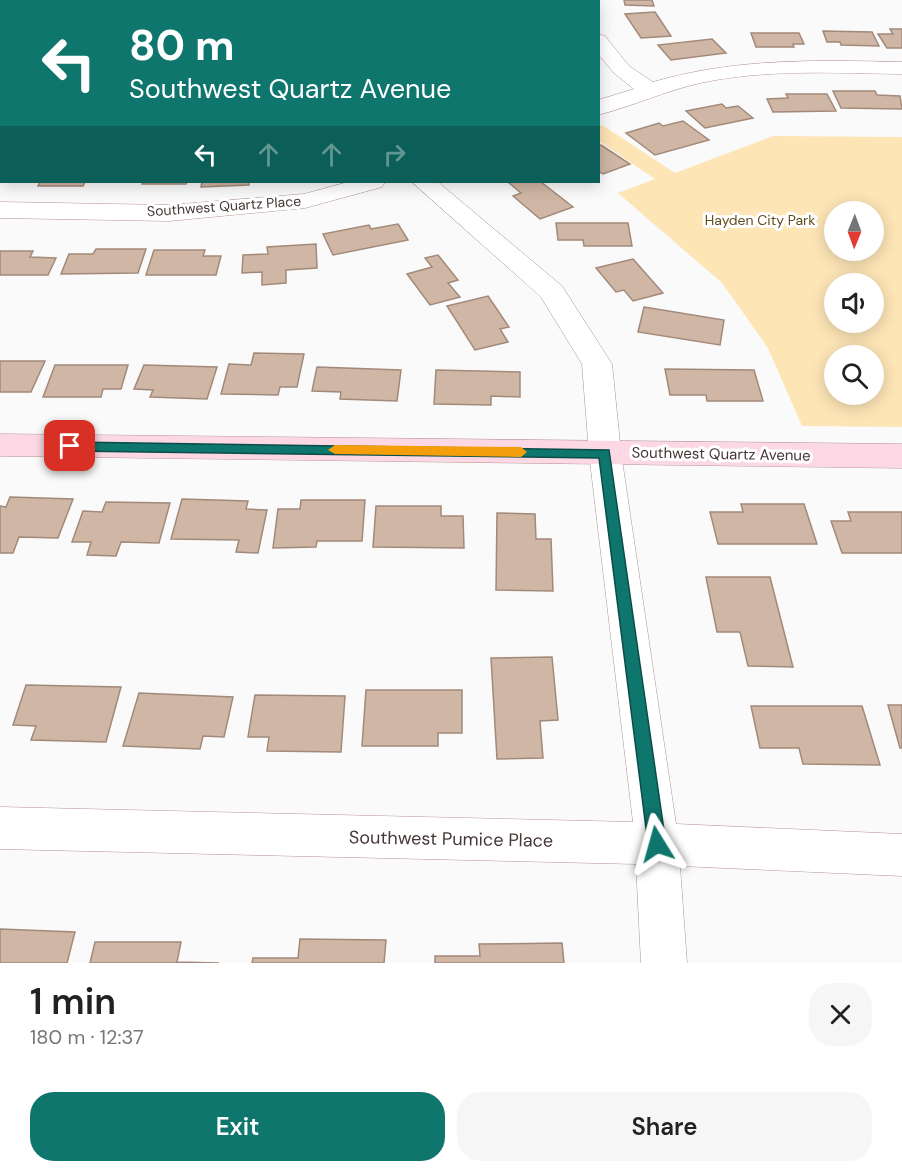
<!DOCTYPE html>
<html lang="en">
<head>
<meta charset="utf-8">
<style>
	:root { --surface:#fff; --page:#f6f6f6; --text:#222; --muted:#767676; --accent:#0f766e }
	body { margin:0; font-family:"DM Sans",sans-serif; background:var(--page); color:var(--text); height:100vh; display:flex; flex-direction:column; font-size:22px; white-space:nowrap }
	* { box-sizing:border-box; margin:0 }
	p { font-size:20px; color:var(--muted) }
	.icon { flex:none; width:33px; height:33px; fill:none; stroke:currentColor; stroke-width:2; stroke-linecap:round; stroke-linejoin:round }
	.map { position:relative; height:963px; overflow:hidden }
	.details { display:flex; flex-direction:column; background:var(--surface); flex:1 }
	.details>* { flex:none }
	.top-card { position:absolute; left:0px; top:0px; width:600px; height:183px; box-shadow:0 3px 15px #0003; background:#0f766e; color:#fff; overflow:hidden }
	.needle { width:39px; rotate:181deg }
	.fabs { position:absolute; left:824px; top:201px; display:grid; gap:12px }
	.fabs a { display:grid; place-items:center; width:60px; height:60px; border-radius:50%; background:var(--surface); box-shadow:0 3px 15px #0003; font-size:30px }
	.pin { position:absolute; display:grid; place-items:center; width:51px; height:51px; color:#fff; margin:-26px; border-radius:12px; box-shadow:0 3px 9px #0006 }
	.me { position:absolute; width:66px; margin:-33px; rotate:352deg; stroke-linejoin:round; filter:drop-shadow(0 0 4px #0008) }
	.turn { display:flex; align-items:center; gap:21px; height:126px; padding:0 30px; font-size:27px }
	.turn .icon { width:78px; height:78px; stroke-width:2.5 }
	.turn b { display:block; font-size:42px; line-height:51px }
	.lanes { display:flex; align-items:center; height:57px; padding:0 30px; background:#0003; justify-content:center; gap:30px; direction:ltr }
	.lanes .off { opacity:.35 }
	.round { display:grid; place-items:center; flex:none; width:63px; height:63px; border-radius:24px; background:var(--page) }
	.headline { display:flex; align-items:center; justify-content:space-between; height:102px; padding:0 30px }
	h1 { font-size:36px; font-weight:600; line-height:45px }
	.primary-button { display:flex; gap:12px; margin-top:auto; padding:12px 30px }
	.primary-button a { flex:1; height:69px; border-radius:24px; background:var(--accent); color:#fff; font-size:24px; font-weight:600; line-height:69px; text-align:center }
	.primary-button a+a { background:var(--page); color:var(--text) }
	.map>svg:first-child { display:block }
	.green { fill:#fde5b6; fill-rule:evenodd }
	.building { fill:#d0b6a5; stroke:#a28979; stroke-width:1.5 }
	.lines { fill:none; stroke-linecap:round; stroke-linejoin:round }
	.street-casing { stroke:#b2928e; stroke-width:1 }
	.secondary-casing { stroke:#b2928e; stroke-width:1 }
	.street { fill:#fff; fill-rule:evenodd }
	.secondary { fill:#fcd8e5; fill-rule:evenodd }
	.route { fill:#0f766e; stroke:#0a4d48; stroke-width:1.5 }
	.slow { fill:#f59e0b }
	.labels { text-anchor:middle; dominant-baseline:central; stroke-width:6; stroke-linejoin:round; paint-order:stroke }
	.far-street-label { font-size:14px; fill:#443735; stroke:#fff }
	.far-park-label { font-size:14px; fill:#614c1e; stroke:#fff }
	.street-label { font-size:15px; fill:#443735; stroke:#fff }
	.near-street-label { font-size:18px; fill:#443735; stroke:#fff }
</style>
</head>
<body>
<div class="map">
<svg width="902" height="963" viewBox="0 0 902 963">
	<rect width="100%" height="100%" fill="#fafafa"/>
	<!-- green -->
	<path class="green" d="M 602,125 L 675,173 L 773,136 L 902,137 L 902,427 L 802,426 L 768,348 L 722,283 L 618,193 L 655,179 L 599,141 L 599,126 ZM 834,212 L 873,212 L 873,250 L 834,250 ZM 834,284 L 873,284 L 873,322 L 834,322 ZM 834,356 L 873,356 L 873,394 L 834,394 Z"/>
	<!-- building -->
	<g class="building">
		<path d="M 624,0 L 652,0 L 654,6 L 625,5 Z"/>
		<path d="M 655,12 L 671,36 L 641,38 L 625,14 Z"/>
		<path d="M 890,29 L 902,29 L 902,48 L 887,48 L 878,34 L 893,34 Z"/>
		<path d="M 823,31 L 872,32 L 879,46 L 841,45 L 840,42 L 827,42 Z"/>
		<path d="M 751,33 L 799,33 L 804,44 L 793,44 L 794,47 L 756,47 Z"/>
		<path d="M 712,39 L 726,53 L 671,60 L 658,45 Z"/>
		<path d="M 833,91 L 875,91 L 877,95 L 900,96 L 902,109 L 841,108 Z"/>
		<path d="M 786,94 L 827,94 L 836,111 L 773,112 L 767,99 L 788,98 Z"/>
		<path d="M 722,104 L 726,108 L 738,106 L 753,118 L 705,128 L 686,111 Z"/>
		<path d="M 683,121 L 709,140 L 655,155 L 626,133 L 659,123 L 663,126 Z"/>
		<path d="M 601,145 L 630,164 L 603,174 L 598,171 L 598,146 Z"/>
		<path d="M 40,182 L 85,182 L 83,186 L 38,186 Z"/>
		<path d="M 143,182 L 187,182 L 186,184 L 142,184 Z"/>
		<path d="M 202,182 L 249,182 L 249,185 L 201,187 Z"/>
		<path d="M 508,182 L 541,182 L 573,207 L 540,219 L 513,196 L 521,193 Z"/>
		<path d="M 556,223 L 628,223 L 632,246 L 584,246 L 583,240 L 558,240 Z"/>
		<path d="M 398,224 L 408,240 L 333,255 L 323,234 L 369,225 L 371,229 Z"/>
		<path d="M 316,244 L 317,268 L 286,270 L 286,283 L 262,285 L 262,272 L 242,273 L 243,255 L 268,254 L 267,247 Z"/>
		<path d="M 96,249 L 146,249 L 138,273 L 61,274 L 69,254 L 93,254 Z"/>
		<path d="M 154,250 L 205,250 L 203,256 L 221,256 L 216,275 L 146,275 Z"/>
		<path d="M 0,251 L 33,251 L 30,257 L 56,258 L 48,275 L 0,275 Z"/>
		<path d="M 438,255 L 458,280 L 448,283 L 460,297 L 430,305 L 407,274 L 432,267 L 425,258 Z"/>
		<path d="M 633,259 L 663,293 L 633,301 L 624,290 L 616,292 L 596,268 Z"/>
		<path d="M 488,296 L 509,327 L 500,329 L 508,342 L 475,350 L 447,306 Z"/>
		<path d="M 644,307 L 724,320 L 720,345 L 638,332 Z"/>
		<path d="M 254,353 L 304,354 L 297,387 L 280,387 L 278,395 L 221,394 L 229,364 L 251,365 Z"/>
		<path d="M 0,361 L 45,361 L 31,392 L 0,392 Z"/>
		<path d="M 55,365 L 128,365 L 121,389 L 103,389 L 101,397 L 43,397 Z"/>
		<path d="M 144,365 L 217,367 L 207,399 L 150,397 L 153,390 L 134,389 Z"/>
		<path d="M 317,367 L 401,370 L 397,401 L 340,399 L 341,392 L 312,391 Z"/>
		<path d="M 665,369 L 754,370 L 763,401 L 707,401 L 706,395 L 670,395 Z"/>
		<path d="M 436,370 L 520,372 L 520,397 L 491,396 L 491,405 L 434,404 Z"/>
		<path d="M 10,497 L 73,499 L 58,538 L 19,537 L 13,553 L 0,553 L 0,506 L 6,507 Z"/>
		<path d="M 182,499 L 248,501 L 246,509 L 267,510 L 258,553 L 236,552 L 239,540 L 171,539 Z"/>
		<path d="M 301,500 L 365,500 L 362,541 L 317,541 L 316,547 L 273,548 L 278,509 L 300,509 Z"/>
		<path d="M 106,502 L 170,503 L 159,543 L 121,542 L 116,556 L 87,555 L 91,542 L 72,542 L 83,511 L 102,512 Z"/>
		<path d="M 741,504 L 804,504 L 817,544 L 718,544 L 710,512 L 743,512 Z"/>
		<path d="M 376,506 L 441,506 L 441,516 L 463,516 L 464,548 L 373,547 Z"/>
		<path d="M 848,512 L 902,512 L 902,553 L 842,553 L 831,521 L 851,521 Z"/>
		<path d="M 497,513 L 535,514 L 536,539 L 551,539 L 553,591 L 496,590 Z"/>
		<path d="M 706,577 L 770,577 L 793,667 L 748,666 L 740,632 L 717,632 Z"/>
		<path d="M 552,657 L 558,720 L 540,721 L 543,758 L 497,759 L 491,658 Z"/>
		<path d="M 26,685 L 121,687 L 106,742 L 31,740 L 36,726 L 13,725 Z"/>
		<path d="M 366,690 L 462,690 L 462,733 L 438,733 L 438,746 L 362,746 Z"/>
		<path d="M 139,693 L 233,697 L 224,737 L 203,736 L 200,749 L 123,746 Z"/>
		<path d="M 255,695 L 345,696 L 341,752 L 267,751 L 269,737 L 248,737 Z"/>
		<path d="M 888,705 L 902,705 L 902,748 L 900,748 Z"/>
		<path d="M 751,706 L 862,706 L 880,765 L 803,764 L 799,748 L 760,748 Z"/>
		<path d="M 0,929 L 75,932 L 67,963 L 0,963 Z"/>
		<path d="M 300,939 L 386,940 L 384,963 L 252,963 L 253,958 L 298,958 Z"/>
		<path d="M 95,942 L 181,942 L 177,962 L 219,963 L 90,963 Z"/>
		<path d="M 562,943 L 564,963 L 435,963 L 435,956 L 480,956 L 479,944 Z"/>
	</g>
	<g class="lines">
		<defs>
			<g id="street">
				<rect x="271" y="0" width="20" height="2"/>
				<rect x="570" y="0" width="20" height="2"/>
				<path d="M 598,34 L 605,36 L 629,66 L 653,82 C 735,58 817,60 902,62 L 902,74 C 835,73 766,69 700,83 C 665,91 633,106 598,115 L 598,100 L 634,89 L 615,74 L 598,54 Z"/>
				<path d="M 348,182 L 385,182 L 382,187 L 305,208 L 169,221 L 0,218 L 0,202 L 169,205 L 304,194 Z"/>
				<path d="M 412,182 L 438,182 L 562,286 L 612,364 L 621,453 L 676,824 L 902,834 L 902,876 L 680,866 L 687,963 L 641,963 L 636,864 L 0,849 L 0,807 L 633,822 L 589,453 L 582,364 L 541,297 Z"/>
			</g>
			<path id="secondary" d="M 0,434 L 902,444 L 902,468 L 0,456 Z"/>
		</defs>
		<!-- street casing -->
		<use href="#street" class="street-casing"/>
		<!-- secondary casing -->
		<use href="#secondary" class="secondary-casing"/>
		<!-- street -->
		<use href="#street" class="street"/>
		<!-- secondary -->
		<use href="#secondary" class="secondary"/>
	</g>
	<!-- route -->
	<path class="route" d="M 70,442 L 609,450 L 666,844 L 663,850 L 657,853 L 651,850 L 648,844 L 599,458 L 70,451 L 63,446 Z"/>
	<!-- slow -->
	<path class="slow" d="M 335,445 L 521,447 L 527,452 L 521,457 L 335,454 L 328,450 Z"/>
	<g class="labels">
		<!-- far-street labels -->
		<g class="far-street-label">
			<text transform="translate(224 206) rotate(-4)">Southwest Quartz Place</text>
		</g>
		<!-- far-park labels -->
		<g class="far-park-label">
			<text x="760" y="220">Hayden City Park</text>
		</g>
		<!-- street labels -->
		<g class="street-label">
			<text transform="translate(721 454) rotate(1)">Southwest Quartz Avenue</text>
		</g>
		<!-- near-street labels -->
		<g class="near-street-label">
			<text transform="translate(451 839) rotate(1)">Southwest Pumice Place</text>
		</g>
	</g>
</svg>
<div class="fabs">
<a><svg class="needle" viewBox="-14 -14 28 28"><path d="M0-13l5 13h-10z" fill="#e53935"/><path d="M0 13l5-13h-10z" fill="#767676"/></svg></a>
<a><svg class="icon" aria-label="sound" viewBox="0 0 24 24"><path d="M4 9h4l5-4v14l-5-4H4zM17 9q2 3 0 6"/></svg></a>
<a><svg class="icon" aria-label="search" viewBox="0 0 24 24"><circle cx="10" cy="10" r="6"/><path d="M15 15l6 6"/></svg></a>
</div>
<div class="pin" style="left:70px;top:446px;background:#d93025"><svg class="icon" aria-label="arrive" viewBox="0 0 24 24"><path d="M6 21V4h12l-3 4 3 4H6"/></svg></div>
<svg class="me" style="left:657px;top:844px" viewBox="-20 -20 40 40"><path d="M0-17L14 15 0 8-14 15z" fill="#0f766e" stroke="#fff" stroke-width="4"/></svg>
<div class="top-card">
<div class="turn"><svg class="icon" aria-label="left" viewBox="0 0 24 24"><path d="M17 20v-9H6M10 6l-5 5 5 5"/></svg><div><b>80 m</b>Southwest Quartz Avenue</div></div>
<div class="lanes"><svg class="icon" aria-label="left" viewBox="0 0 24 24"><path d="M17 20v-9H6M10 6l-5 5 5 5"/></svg><svg class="icon off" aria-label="ahead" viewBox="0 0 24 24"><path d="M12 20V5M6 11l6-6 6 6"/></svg><svg class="icon off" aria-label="ahead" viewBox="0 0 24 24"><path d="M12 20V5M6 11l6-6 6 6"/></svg><svg class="icon off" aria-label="right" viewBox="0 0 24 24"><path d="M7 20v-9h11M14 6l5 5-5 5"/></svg></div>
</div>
</div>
<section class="details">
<div class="headline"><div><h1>1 min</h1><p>180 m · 12:37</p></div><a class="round"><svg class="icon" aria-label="close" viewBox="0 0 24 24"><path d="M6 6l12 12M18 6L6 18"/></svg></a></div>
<div class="primary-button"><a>Exit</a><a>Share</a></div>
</section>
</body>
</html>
